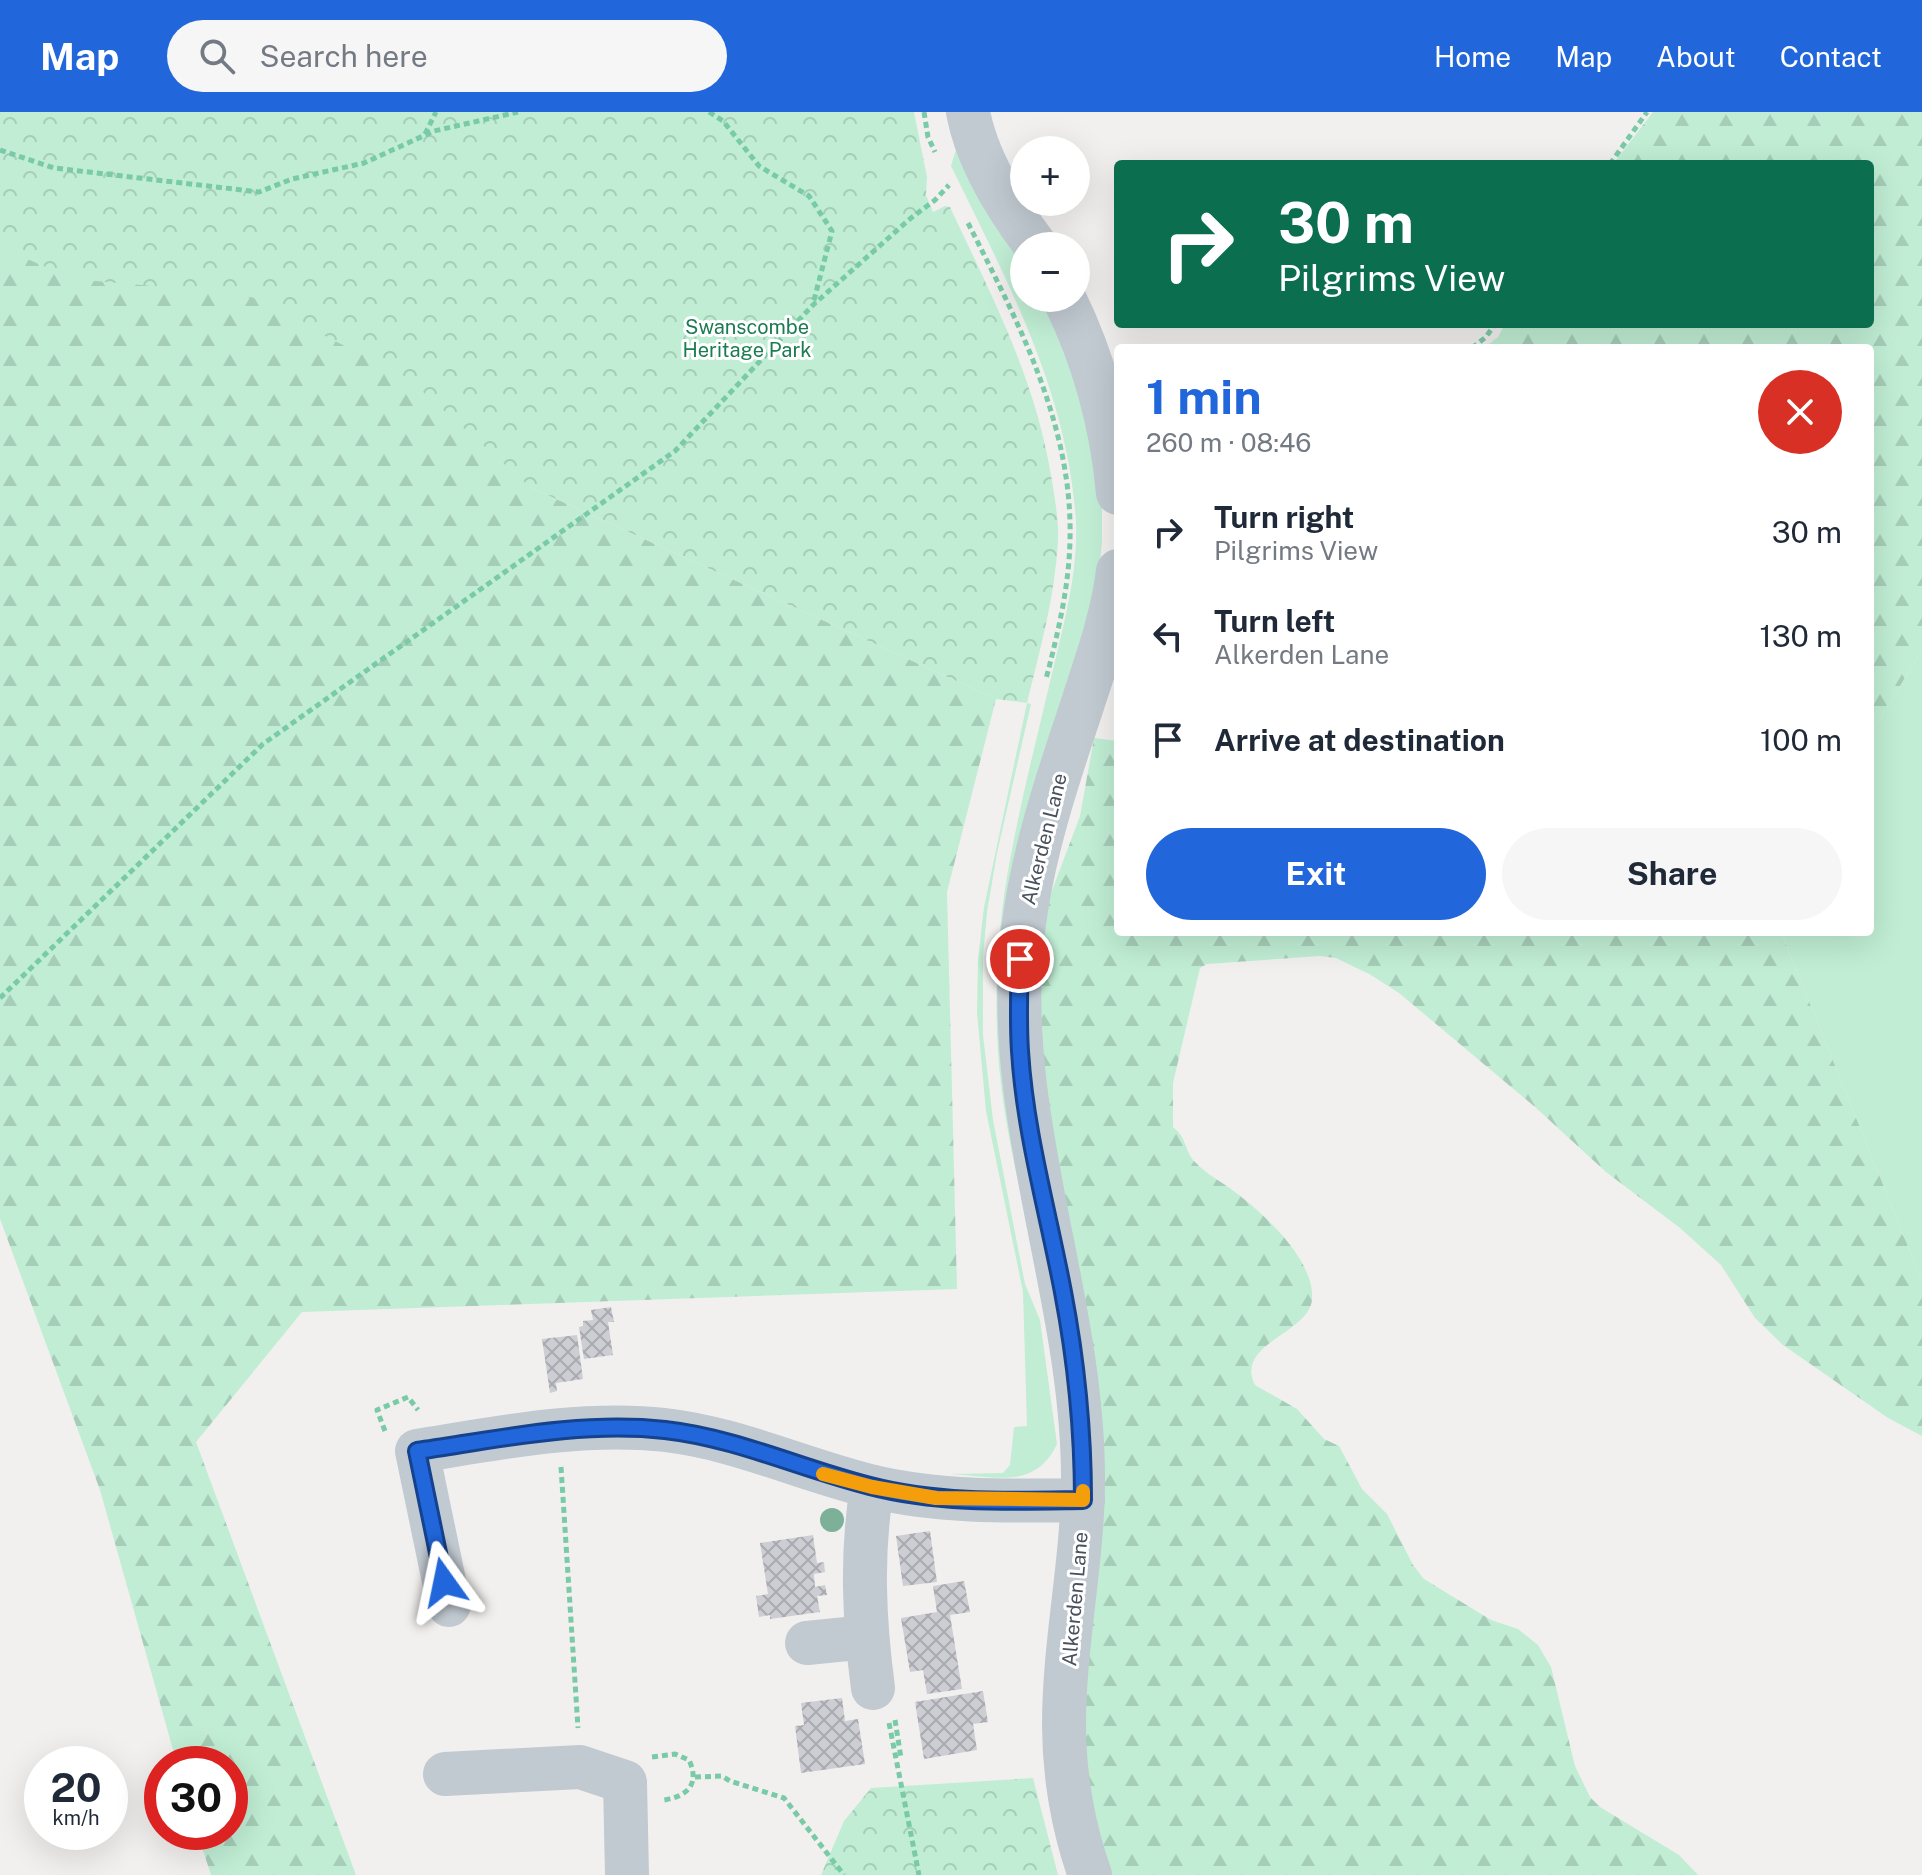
<!DOCTYPE html>
<html lang="en">
<head>
<meta charset="utf-8">
<style>
	:root { --surface:#fff; --page:#f6f6f7; --text:#1f2937; --muted:#747a83; --accent:#2166da }
	body { margin:0; font-family:"Public Sans",sans-serif; background:var(--page); color:var(--text); height:100vh; display:flex; flex-direction:column; font-size:30px; white-space:nowrap }
	* { box-sizing:border-box; margin:0 }
	p { font-size:26px; color:var(--muted) }
	.icon { flex:none; width:44px; height:44px; fill:none; stroke:currentColor; stroke-width:2; stroke-linecap:round; stroke-linejoin:round }
	.map { position:relative; flex:1; overflow:hidden }
	.drawer { position:absolute; left:1114px; top:232px; width:760px; height:592px; display:flex; flex-direction:column; background:var(--surface); border-radius:8px; box-shadow:0 8px 32px #0002 }
	.drawer>* { flex:none }
	.guide { position:absolute; left:1114px; top:48px; width:760px; height:168px; border-radius:8px; box-shadow:0 8px 32px #0002; background:#0b6e4f; color:#fff; overflow:hidden }
	.tools { position:absolute; left:1010px; top:24px; display:grid; gap:16px }
	.tools a { display:grid; place-items:center; width:80px; height:80px; border-radius:50%; background:var(--surface); box-shadow:0 8px 32px #0002; font-size:40px }
	.speed { position:absolute; left:24px; top:1634px; display:flex; gap:16px; font-size:40px; font-weight:700; text-align:center }
	.speed>* { display:grid; place-content:center; width:104px; height:104px; border-radius:50%; background:var(--surface); box-shadow:0 8px 32px #0002; line-height:1 }
	.speed small { font-size:20px; font-weight:400 }
	.speed .limit { border:12px solid #d22; background:#fff; color:#111 }
	.pin { position:absolute; display:grid; place-items:center; width:68px; height:68px; color:#fff; margin:-34px; border:4px solid #fff; border-radius:50%; box-shadow:0 2px 8px #0007 }
	.me { position:absolute; width:88px; margin:-44px; rotate:348deg; stroke-linejoin:round; filter:drop-shadow(0 0 6px #0008) }
	.turn { display:flex; align-items:center; gap:28px; height:168px; padding:0 32px; font-size:36px }
	.turn .icon { width:104px; height:104px; stroke-width:2.5 }
	.turn b { display:block; font-size:56px; line-height:68px }
	.round { display:grid; place-items:center; flex:none; width:84px; height:84px; border-radius:42px; background:var(--page) }
	.headline { display:flex; align-items:center; justify-content:space-between; height:136px; padding:0 32px }
	h1 { font-size:48px; font-weight:700; line-height:60px; color:var(--accent) }
	.cta { display:flex; gap:16px; margin-top:auto; padding:16px 32px }
	.cta a { flex:1; height:92px; border-radius:48px; background:var(--accent); color:#fff; font-size:32px; font-weight:700; line-height:92px; text-align:center }
	.cta a+a { background:var(--page); color:var(--text) }
	ul { padding:0; list-style:none }
	li { display:flex; align-items:center; gap:24px; height:104px; padding:0 32px }
	li div { flex:1 }
	li b { display:block; font-size:30px }
	li em { font-style:normal }
	header { display:flex; align-items:center; gap:48px; box-sizing:border-box; height:112px; padding:0 40px; background:var(--accent); color:#fff }
	header strong { font-size:38px }
	nav { display:flex; gap:44px; margin-inline-start:auto; font-size:28px }
	.search { width:560px; height:72px; background:var(--page); display:flex; align-items:center; gap:20px; box-sizing:border-box; padding:0 28px; border-radius:44px; color:var(--muted); font-size:30px }
	.map>svg:first-child { display:block }
	.grass { fill:#c0edd4 }
	.forest { fill:url(#forest-firs) }
	.park { fill:url(#park-crowns) }
	.building { fill:url(#building-cross-hatch) }
	.lines { fill:none; stroke-linecap:round; stroke-linejoin:round }
	.path { stroke:#79caa7; stroke-width:5; stroke-dasharray:6 4; stroke-linecap:butt }
	.minor { stroke:#c1c9d1; stroke-width:44 }
	.tree { fill:#7cb098 }
	.route-casing { stroke:#15428e; stroke-width:20 }
	.route { stroke:#2166da; stroke-width:14 }
	.slow { stroke:#f59e0b; stroke-width:14 }
	.labels { text-anchor:middle; dominant-baseline:central; stroke-width:6; stroke-linejoin:round; paint-order:stroke }
	.park-label { font-size:20px; fill:#1b7b51; stroke:#fff }
	.street-label { font-size:20px; fill:#48515c; stroke:#fff }
</style>
</head>
<body>
<header>
<strong>Map</strong>
<div class="search"><svg class="icon" aria-label="search" viewBox="0 0 24 24"><circle cx="10" cy="10" r="6"/><path d="M15 15l6 6"/></svg>Search here</div>
<nav><a>Home</a><a>Map</a><a>About</a><a>Contact</a></nav>
</header>
<div class="map">
<svg width="1922" height="1763" viewBox="0 0 1922 1763">
	<defs>
		<pattern id="forest-firs" width="22" height="20" patternUnits="userSpaceOnUse" patternTransform="scale(2)"><rect width="22" height="20" fill="#c0edd4"/><path d="M5 1l3.5 6h-7zM16 11l3.5 6h-7z" fill="#a6cdb8"/></pattern>
		<pattern id="park-crowns" width="20" height="18" patternUnits="userSpaceOnUse" patternTransform="scale(2)"><rect width="20" height="18" fill="#c0edd4"/><path d="M2 6a3 3 0 1 1 6 0M12 15a3 3 0 1 1 6 0" fill="none" stroke="#a6cdb8"/></pattern>
		<pattern id="building-cross-hatch" width="8" height="8" patternUnits="userSpaceOnUse" patternTransform="scale(2)"><rect width="8" height="8" fill="#ccced4"/><path d="M0 0l8 8M0 8l8-8" fill="none" stroke="#a8aaaf"/></pattern>
	</defs>
	<rect width="100%" height="100%" fill="#f2f0ef"/>
	<!-- grass -->
	<g class="grass">
		<path d="M 957,34 L 1024,146 L 1024,186 L 1048,186 L 1071,236 L 1102,388 L 1102,429 L 1098,471 L 1049,640 L 1031,1130 C 1018,1068 1002,1004 998,940 C 994,875 998,811 1010,748 C 1022,682 1039,618 1054,553 C 1065,507 1078,459 1076,410 C 1068,280 1007,169 951,54 Z"/>
		<path d="M 1922,538 L 1922,1169 L 1781,820 L 1870,820 L 1870,623 Z"/>
		<path d="M 1027,591 L 1031,592 L 997,741 L 987,800 L 983,844 L 983,923 L 993,1008 L 1025,1172 L 1040,1208 L 1057,1332 C 1035,1379 993,1364 949,1362 L 1003,1361 L 1010,1353 L 1014,1315 L 1027,1314 L 1023,1180 L 986,999 L 977,901 L 978,848 L 984,795 Z"/>
	</g>
	<!-- forest -->
	<g class="forest">
		<path d="M 1653,0 L 1922,0 L 1922,538 L 1870,623 L 1870,236 L 1484,236 L 1498,225 L 1505,212 L 1870,212 L 1870,52 L 1613,52 Z"/>
		<path d="M 0,6 L 310,77 L 530,375 L 996,587 L 947,780 L 957,1177 L 302,1200 L 196,1330 L 356,1763 L 211,1763 L 197,1720 L 230,1720 L 230,1652 L 177,1652 L 100,1378 L 0,1107 Z"/>
		<path d="M 1094,626 L 1118,629 L 1118,820 L 1781,820 L 1922,1169 L 1922,1324 L 1888,1306 L 1783,1233 L 1755,1206 L 1721,1153 L 1680,1116 L 1606,1060 L 1535,995 L 1399,881 L 1371,863 L 1336,846 L 1320,844 L 1207,852 L 1200,856 L 1173,971 L 1173,1015 C 1188,1027 1184,1039 1195,1050 C 1206,1062 1222,1070 1235,1080 C 1263,1101 1316,1149 1312,1188 C 1309,1221 1234,1232 1255,1273 L 1297,1297 L 1324,1327 L 1339,1334 L 1362,1377 L 1387,1402 L 1413,1453 L 1424,1467 L 1491,1508 L 1518,1517 L 1538,1533 L 1551,1555 L 1575,1654 L 1590,1685 L 1600,1695 L 1679,1743 L 1698,1763 L 1107,1763 L 1087,1689 L 1043,1017 L 1040,846 L 1050,784 L 1080,704 Z"/>
	</g>
	<!-- park -->
	<g class="park">
		<path d="M 0,0 L 914,0 L 927,65 L 926,83 L 933,100 L 945,94 L 950,95 C 993,187 1036,267 1052,369 C 1055,388 1059,409 1058,429 C 1055,484 1040,538 1027,591 L 996,587 L 530,375 L 406,265 L 242,182 L 73,167 L 0,135 Z"/>
		<path d="M 1033,1666 L 1058,1763 L 821,1763 L 844,1709 L 871,1676 Z"/>
	</g>
	<!-- building -->
	<g class="building">
		<path d="M 611,1195 L 614,1210 L 608,1210 L 613,1243 L 584,1247 L 579,1215 L 583,1214 L 583,1209 L 593,1208 L 591,1198 Z"/>
		<path d="M 577,1223 L 583,1267 L 556,1271 L 557,1279 L 550,1281 L 542,1227 Z"/>
		<path d="M 930,1419 L 937,1470 L 903,1474 L 896,1424 Z"/>
		<path d="M 813,1423 L 817,1451 L 824,1450 L 825,1460 L 814,1462 L 815,1475 L 825,1473 L 827,1483 L 817,1484 L 820,1500 L 770,1507 L 770,1503 L 759,1505 L 756,1484 L 768,1482 L 760,1431 Z"/>
		<path d="M 964,1469 L 970,1500 L 950,1503 L 962,1577 L 927,1582 L 923,1558 L 910,1560 L 901,1506 L 937,1500 L 933,1474 Z"/>
		<path d="M 983,1579 L 988,1610 L 973,1612 L 977,1638 L 924,1647 L 915,1590 Z"/>
		<path d="M 842,1586 L 845,1609 L 858,1607 L 865,1652 L 801,1661 L 795,1614 L 804,1613 L 801,1591 Z"/>
	</g>
	<g class="lines">
		<!-- path -->
		<g class="path">
			<path d="M 709,0 L 723,9 L 759,54 L 809,84 L 832,119 L 813,192"/>
			<path d="M 924,0 L 928,25 L 935,40"/>
			<path d="M 425,22 L 436,0"/>
			<path d="M 0,38 L 54,56 L 259,80 L 292,67 L 364,51 L 434,19 L 518,0"/>
			<path d="M 1610,52 L 1647,0"/>
			<path d="M 968,111 C 1018,210 1073,313 1070,428 C 1069,475 1058,521 1046,567"/>
			<path d="M 1472,236 L 1486,225 L 1495,212"/>
			<path d="M 0,886 L 263,632 L 675,339 L 813,193 L 911,106 L 935,88 L 949,73"/>
			<path d="M 385,1319 L 377,1298 L 408,1285 L 418,1298"/>
			<path d="M 561,1355 L 578,1616"/>
			<path d="M 895,1608 L 901,1646"/>
			<path d="M 889,1611 L 919,1763"/>
			<path d="M 652,1645 L 675,1642 L 689,1648 C 700,1672 688,1684 664,1688"/>
			<path d="M 695,1665 L 722,1664 L 730,1669 L 784,1686 L 844,1763"/>
		</g>
		<!-- minor -->
		<g class="minor">
			<path d="M 968,0 C 977,48 1007,96 1036,134"/>
			<path d="M 1064,186 C 1094,247 1112,314 1118,381"/>
			<path d="M 872,1375 C 861,1443 864,1508 873,1576"/>
			<path d="M 449,1493 L 417,1339 C 499,1326 581,1309 665,1318 C 736,1326 801,1357 870,1374 C 939,1391 1012,1389 1083,1388"/>
			<path d="M 807,1531 L 867,1525"/>
			<path d="M 445,1662 L 580,1655 L 625,1670 L 627,1763"/>
			<path d="M 1090,1763 C 1073,1716 1064,1662 1064,1613 C 1064,1530 1083,1449 1083,1367 C 1083,1182 1001,1005 1023,819 C 1032,744 1056,671 1080,600 C 1095,553 1112,508 1118,459"/>
		</g>
	</g>
	<!-- trees -->
	<circle class="tree" cx="832" cy="1408" r="12"/>
	<g class="lines">
		<defs>
			<path id="route" d="M 444,1470 L 417,1339 C 499,1327 581,1309 665,1318 C 736,1326 802,1357 870,1374 C 939,1392 1012,1389 1083,1388 C 1083,1319 1076,1248 1063,1180 C 1048,1100 1025,1021 1020,939 C 1018,909 1019,878 1020,847"/>
		</defs>
		<!-- route casing -->
		<use href="#route" class="route-casing"/>
		<!-- route -->
		<use href="#route" class="route"/>
		<!-- slow -->
		<path class="slow" d="M 823,1362 L 872,1375 L 936,1386 L 1083,1388 L 1083,1379"/>
	</g>
	<g class="labels">
		<!-- park labels -->
		<g class="park-label">
			<text x="747" y="215">Swanscombe<tspan x="747" dy="23">Heritage Park</tspan></text>
		</g>
		<!-- street labels -->
		<g class="street-label">
			<text transform="translate(1044 727) rotate(-76)">Alkerden Lane</text>
			<text transform="translate(1075 1487) rotate(-85)">Alkerden Lane</text>
		</g>
	</g>
</svg>
<div class="tools">
<a>+</a>
<a>−</a>
</div>
<div class="speed"><div>20<small>km/h</small></div><div class="limit">30</div></div>
<div class="pin" style="left:1020px;top:847px;background:#d93025"><svg class="icon" aria-label="arrive" viewBox="0 0 24 24"><path d="M6 21V4h12l-3 4 3 4H6"/></svg></div>
<svg class="me" style="left:444px;top:1470px" viewBox="-20 -20 40 40"><path d="M0-17L14 15 0 8-14 15z" fill="#2166da" stroke="#fff" stroke-width="4"/></svg>
<div class="guide">
<div class="turn"><svg class="icon" aria-label="right" viewBox="0 0 24 24"><path d="M7 20v-9h11M14 6l5 5-5 5"/></svg><div><b>30 m</b>Pilgrims View</div></div>
</div>
<section class="drawer">
<div class="headline"><div><h1>1 min</h1><p>260 m · 08:46</p></div><a class="round" style="background:#d93025;color:#fff"><svg class="icon" aria-label="close" viewBox="0 0 24 24"><path d="M6 6l12 12M18 6L6 18"/></svg></a></div>
<ul>
<li><svg class="icon" aria-label="right" viewBox="0 0 24 24"><path d="M7 20v-9h11M14 6l5 5-5 5"/></svg><div><b>Turn right</b><p>Pilgrims View</p></div><em>30 m</em></li>
<li><svg class="icon" aria-label="left" viewBox="0 0 24 24"><path d="M17 20v-9H6M10 6l-5 5 5 5"/></svg><div><b>Turn left</b><p>Alkerden Lane</p></div><em>130 m</em></li>
<li><svg class="icon" aria-label="arrive" viewBox="0 0 24 24"><path d="M6 21V4h12l-3 4 3 4H6"/></svg><div><b>Arrive at destination</b></div><em>100 m</em></li>
</ul>
<div class="cta"><a>Exit</a><a>Share</a></div>
</section>
</div>
</body>
</html>
